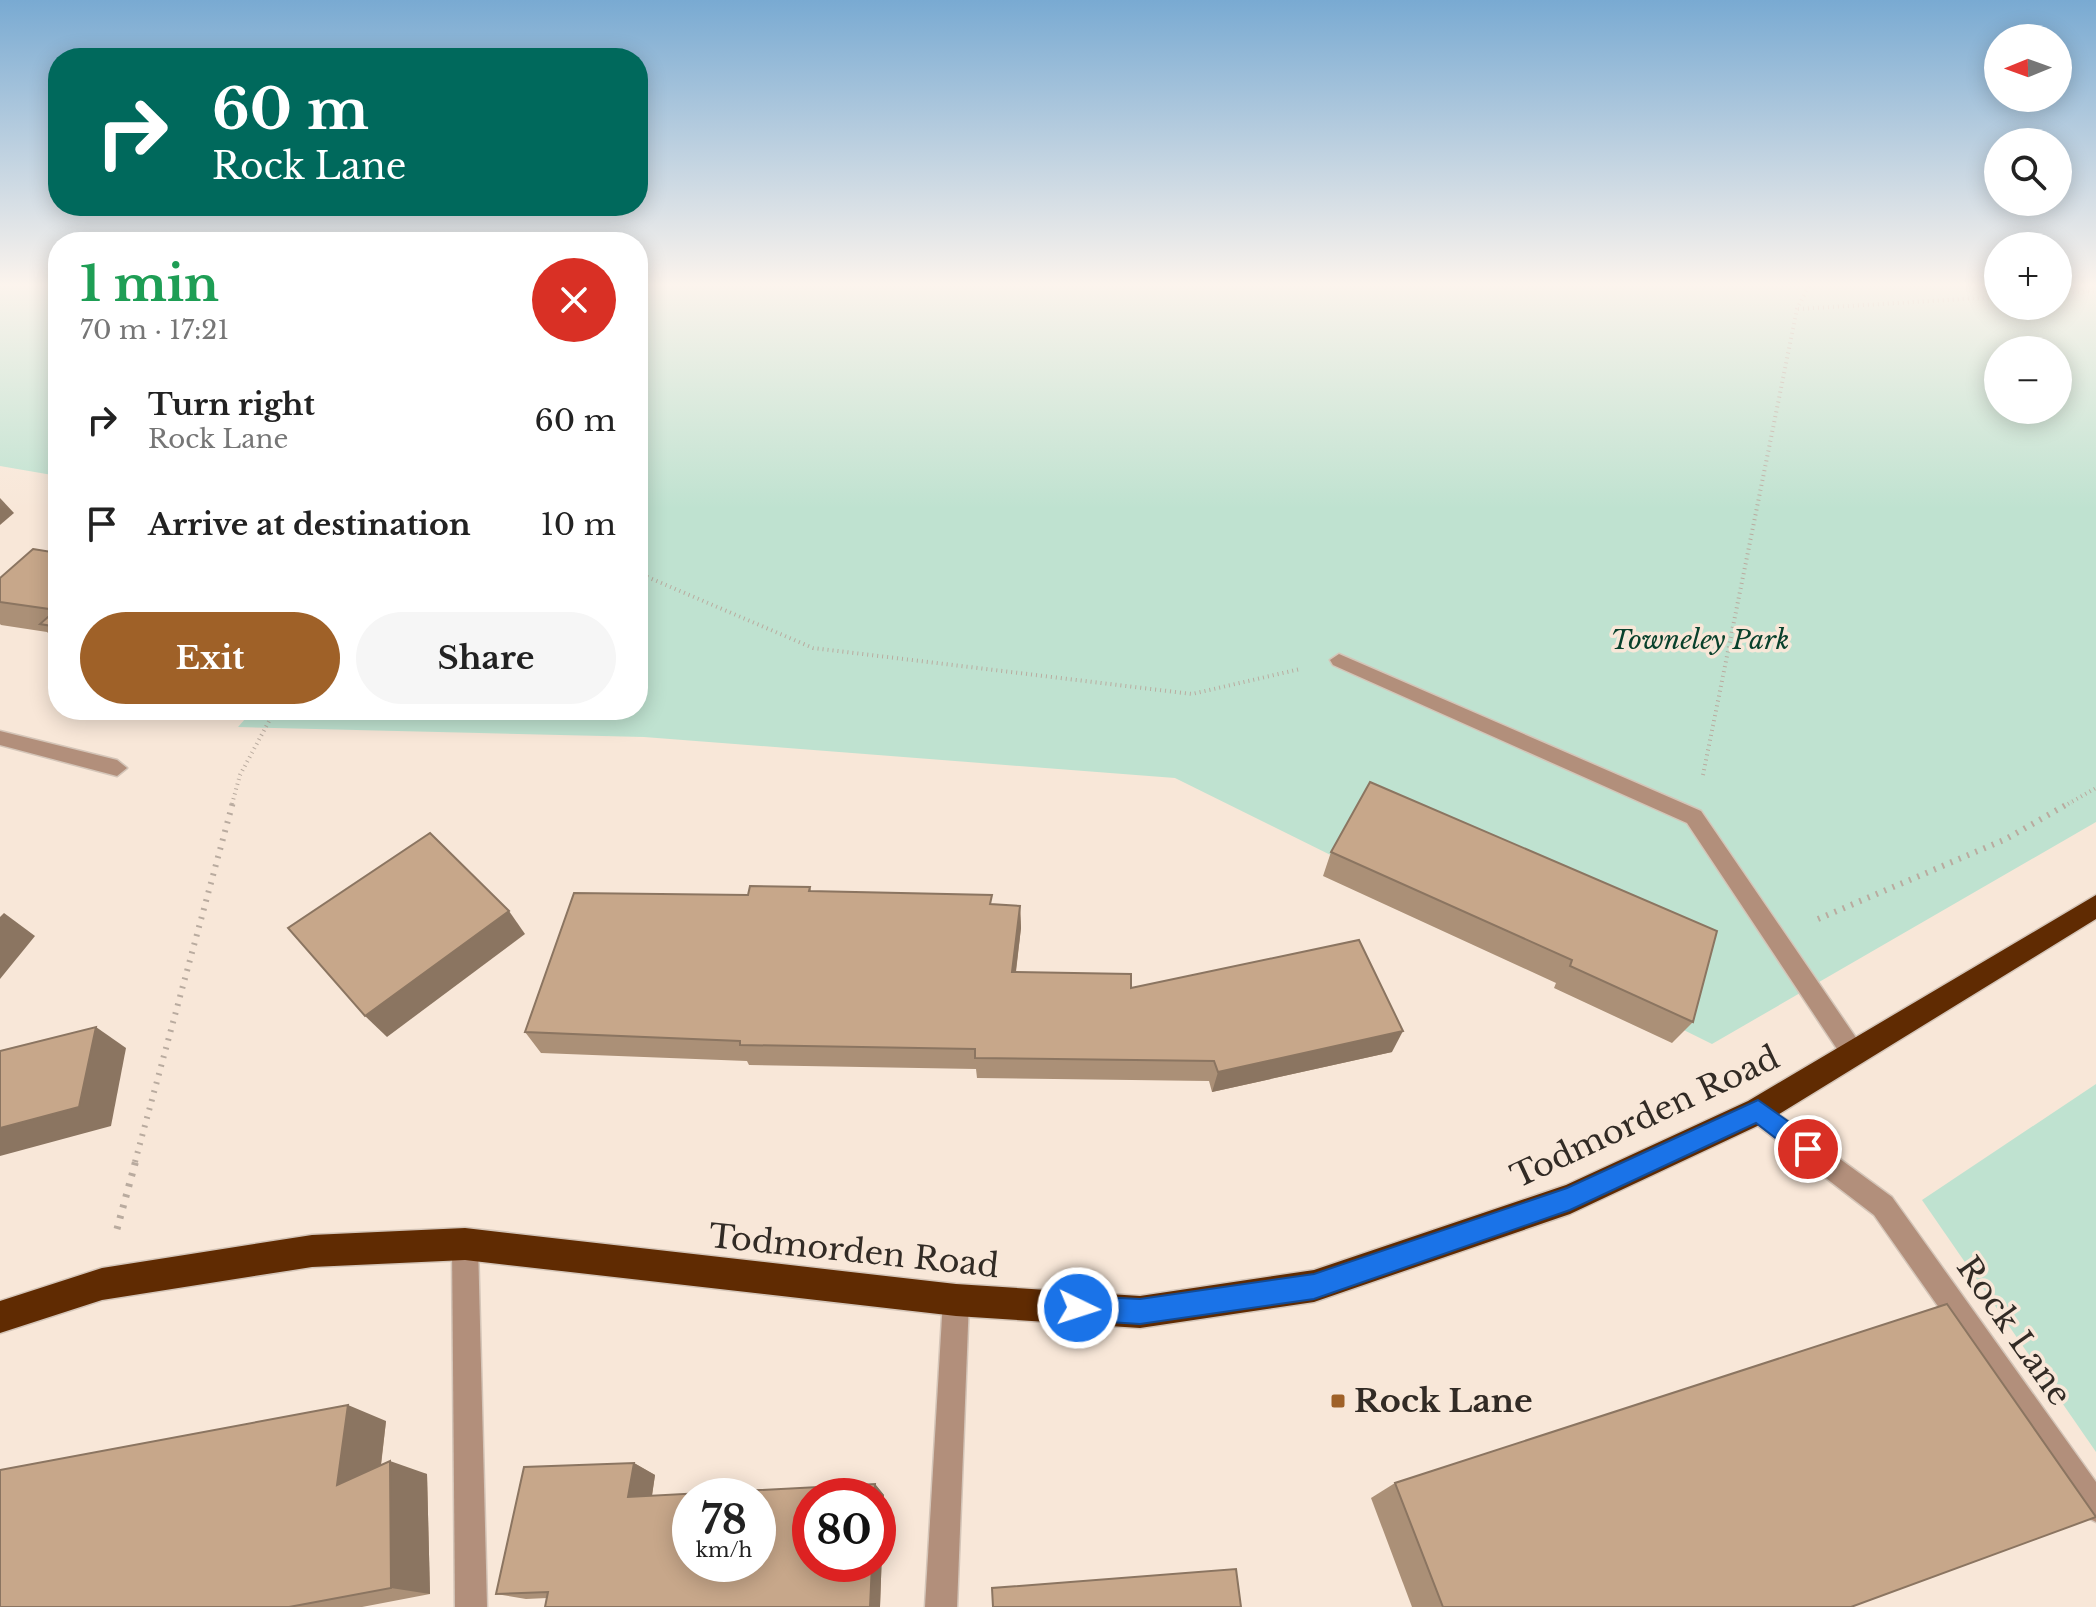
<!DOCTYPE html>
<html lang="en">
<head>
<meta charset="utf-8">
<style>
	:root { --surface:#fff; --page:#f6f6f6; --text:#222; --muted:#767676; --accent:#9f6128 }
	body { margin:0; font-family:"Libre Baskerville",serif; background:var(--page); color:var(--text); height:100vh; display:flex; flex-direction:column; font-size:30px; white-space:nowrap }
	* { box-sizing:border-box; margin:0 }
	p { font-size:26px; color:var(--muted) }
	.icon { flex:none; width:44px; height:44px; fill:none; stroke:currentColor; stroke-width:2; stroke-linecap:round; stroke-linejoin:round }
	.map { position:relative; flex:1; overflow:hidden }
	.details { position:absolute; left:48px; top:232px; width:600px; height:488px; display:flex; flex-direction:column; background:var(--surface); border-radius:32px; box-shadow:0 4px 20px #0003 }
	.details>* { flex:none }
	.top-card { position:absolute; left:48px; top:48px; width:600px; height:168px; border-radius:32px; box-shadow:0 4px 20px #0003; background:#00695c; color:#fff; overflow:hidden }
	.needle { width:52px; rotate:269deg }
	.fabs { position:absolute; left:1984px; top:24px; display:grid; gap:16px }
	.fabs a { display:grid; place-items:center; width:88px; height:88px; border-radius:50%; background:var(--surface); box-shadow:0 4px 20px #0003; font-size:40px }
	.speed { position:absolute; left:672px; top:1478px; display:flex; gap:16px; font-size:40px; font-weight:700; text-align:center }
	.speed>* { display:grid; place-content:center; width:104px; height:104px; border-radius:50%; background:var(--surface); box-shadow:0 4px 20px #0003; line-height:1 }
	.speed small { font-size:20px; font-weight:400 }
	.speed .limit { border:12px solid #d22; background:#fff; color:#111 }
	.pin { position:absolute; display:grid; place-items:center; width:68px; height:68px; color:#fff; margin:-34px; border:4px solid #fff; border-radius:50%; box-shadow:0 2px 8px #0007 }
	.me { position:absolute; width:88px; margin:-44px; rotate:94deg; stroke-linejoin:round; filter:drop-shadow(0 0 6px #0008) }
	.turn { display:flex; align-items:center; gap:28px; height:168px; padding:0 32px; font-size:36px }
	.turn .icon { width:104px; height:104px; stroke-width:2.5 }
	.turn b { display:block; font-size:56px; line-height:68px }
	.round { display:grid; place-items:center; flex:none; width:84px; height:84px; border-radius:42px; background:var(--page) }
	.summary { display:flex; align-items:center; justify-content:space-between; height:136px; padding:0 32px }
	h1 { font-size:48px; font-weight:700; line-height:60px; color:#1e9e55 }
	.cta { display:flex; gap:16px; margin-top:auto; padding:16px 32px }
	.cta a { flex:1; height:92px; border-radius:48px; background:var(--accent); color:#fff; font-size:32px; font-weight:700; line-height:92px; text-align:center }
	.cta a+a { background:var(--page); color:var(--text) }
	ul { padding:0; list-style:none }
	li { display:flex; align-items:center; gap:24px; height:104px; padding:0 32px }
	li div { flex:1 }
	li b { display:block; font-size:30px }
	li em { font-style:normal }
	.map>svg:first-child { display:block }
	.green { fill:#bfe2d0; fill-rule:evenodd }
	.lines { fill:none; stroke-linecap:round; stroke-linejoin:round }
	.minor-casing { stroke:#d4c5b8; stroke-width:3 }
	.highway-casing { stroke:#d4c5b8; stroke-width:3 }
	.path-far2 { stroke:#b9ab9f; stroke-width:4; stroke-dasharray:1 4; stroke-linecap:butt }
	.path-far1 { stroke:#b9ab9f; stroke-width:6; stroke-dasharray:2 7; stroke-linecap:butt }
	.path { stroke:#b9ab9f; stroke-width:7; stroke-dasharray:3 8; stroke-linecap:butt }
	.minor { fill:#b28f7b; fill-rule:evenodd }
	.highway { fill:#602b02; fill-rule:evenodd }
	.wall { fill:#ab9077 }
	.shaded-wall { fill:#8b7561 }
	.building { fill:#c7a78a; stroke:#8b7561; stroke-width:2; fill-rule:evenodd }
	.route { fill:#1a73e8; stroke:#114b97; stroke-width:2 }
	.poi-dot { fill:#9f6128; stroke:#f8e7d8; stroke-width:3 }
	.labels { text-anchor:middle; dominant-baseline:central; stroke-width:7; stroke-linejoin:round; paint-order:stroke }
	.park-label { font-size:26px; font-style:italic; fill:#09412c; stroke:#f8e7d8 }
	.near-street-label { font-size:32px; fill:#322b25; stroke:#f8e7d8 }
	.near-poi-label { font-size:32px; font-weight:bold; fill:#322b25; stroke:#f8e7d8; text-anchor:start }
</style>
</head>
<body>
<div class="map">
<svg width="2096" height="1607" viewBox="0 0 2096 1607">
	<rect width="100%" height="100%" fill="#f8e7d8"/>
	<!-- green -->
	<g class="green">
		<path d="M 0,284 L 58,284 L 58,476 L 0,466 Z"/>
		<path d="M 638,284 L 1998,284 L 1998,306 L 2058,306 L 2058,284 L 2096,284 L 2096,822 L 1712,1044 L 1175,778 L 644,737 L 238,727 L 253,710 L 638,710 ZM 1998,350 L 2058,350 L 2058,410 L 1998,410 Z"/>
		<path d="M 2096,1084 L 2096,1452 L 1922,1200 Z"/>
	</g>
	<g class="lines">
		<defs>
			<g id="minor">
				<path d="M 1339,654 L 1701,811 L 1861,1045 L 1865,1053 L 1861,1061 L 1853,1064 L 1845,1061 L 1687,823 L 1333,665 L 1330,660 Z"/>
				<path d="M 0,731 L 117,760 L 127,768 L 117,776 L 0,745 Z"/>
				<path d="M 1758,1099 L 1892,1197 L 2096,1482 L 2096,1522 L 2086,1517 L 1874,1215 L 1749,1119 L 1746,1111 L 1749,1103 Z"/>
				<path d="M 465,1231 L 474,1235 L 478,1244 L 487,1607 L 455,1607 L 452,1244 L 456,1235 Z"/>
				<path d="M 956,1287 L 965,1291 L 969,1300 L 957,1607 L 925,1607 L 943,1300 L 947,1291 Z"/>
			</g>
			<path id="highway" d="M 2096,895 L 2096,919 L 1768,1121 L 1570,1214 L 1314,1302 L 1140,1328 L 956,1316 L 465,1260 L 312,1267 L 102,1300 L 0,1333 L 0,1301 L 102,1268 L 312,1235 L 465,1228 L 956,1284 L 1140,1296 L 1314,1270 L 1566,1185 L 1748,1101 Z"/>
		</defs>
		<!-- minor casing -->
		<use href="#minor" class="minor-casing"/>
		<!-- highway casing -->
		<use href="#highway" class="highway-casing"/>
		<!-- path-far2 -->
		<g class="path-far2">
			<path d="M 2058,293 L 2096,291"/>
			<path d="M 1798,309 L 1998,297"/>
			<path d="M 638,573 L 813,648 L 1192,694 L 1300,669"/>
			<path d="M 1703,775 L 1797,309 L 1810,284"/>
			<path d="M 232,804 L 240,775 L 275,710"/>
			<path d="M 2068,804 L 2096,788"/>
		</g>
		<!-- path-far1 -->
		<g class="path-far1">
			<path d="M 1818,919 L 2006,839 L 2071,802"/>
			<path d="M 135,1162 L 233,802"/>
		</g>
		<!-- path -->
		<path class="path" d="M 117,1229 L 136,1160"/>
		<!-- minor -->
		<use href="#minor" class="minor"/>
		<!-- highway -->
		<use href="#highway" class="highway"/>
	</g>
	<!-- wall -->
	<g class="wall">
		<path d="M 58,553 L 58,643 L 47,632 L 1,625 L 0,624 L 0,578 Z"/>
		<path d="M 1370,782 L 1693,1022 L 1672,1043 L 1554,988 L 1556,983 L 1323,876 L 1331,852 Z"/>
		<path d="M 810,887 L 811,891 L 1020,906 L 1021,928 L 1016,972 L 1131,988 L 1392,1052 L 1212,1092 L 1209,1081 L 977,1078 L 976,1069 L 749,1065 L 747,1061 L 541,1053 L 525,1032 L 748,895 Z"/>
		<path d="M 386,1421 L 381,1466 L 427,1474 L 430,1594 L 362,1607 L 0,1607 Z"/>
		<path d="M 634,1463 L 655,1475 L 652,1496 L 875,1484 L 884,1495 L 880,1607 L 545,1607 L 547,1598 L 526,1599 L 496,1594 Z"/>
		<path d="M 1395,1483 L 1851,1607 L 1412,1607 L 1371,1498 Z"/>
	</g>
	<!-- shaded-wall -->
	<g class="shaded-wall">
		<path d="M 0,498 L 14,513 L 0,525 Z"/>
		<path d="M 1020,906 L 1021,928 L 1013,994 L 1012,972 Z"/>
		<path d="M 509,911 L 525,934 L 387,1037 L 365,1016 Z"/>
		<path d="M 4,913 L 35,936 L 0,979 L 0,917 Z"/>
		<path d="M 96,1027 L 126,1048 L 111,1126 L 0,1156 L 0,1128 Z"/>
		<path d="M 1403,1031 L 1392,1052 L 1212,1092 L 1218,1072 Z"/>
		<path d="M 348,1405 L 386,1421 L 377,1497 L 337,1485 Z"/>
		<path d="M 390,1461 L 427,1474 L 430,1594 L 391,1588 Z"/>
		<path d="M 634,1463 L 655,1475 L 650,1508 L 628,1497 Z"/>
		<path d="M 875,1484 L 884,1495 L 880,1607 L 870,1607 L 872,1564 L 878,1564 L 878,1496 L 874,1496 Z"/>
	</g>
	<!-- building -->
	<g class="building">
		<path d="M 33,549 L 58,553 L 58,627 L 40,624 L 56,610 L 0,602 L 0,578 Z"/>
		<path d="M 1370,782 L 1717,931 L 1693,1022 L 1570,966 L 1572,960 L 1331,852 Z"/>
		<path d="M 430,833 L 509,911 L 365,1016 L 288,928 Z"/>
		<path d="M 750,886 L 810,887 L 809,891 L 992,895 L 990,904 L 1020,906 L 1012,972 L 1131,974 L 1131,988 L 1359,940 L 1403,1031 L 1218,1072 L 1214,1061 L 975,1058 L 975,1049 L 740,1045 L 740,1041 L 525,1032 L 574,893 L 748,895 Z"/>
		<path d="M 96,1027 L 79,1107 L 0,1128 L 0,1051 Z"/>
		<path d="M 1947,1304 L 2096,1517 L 1851,1607 L 1443,1607 L 1395,1483 Z"/>
		<path d="M 348,1405 L 337,1485 L 390,1461 L 391,1588 L 289,1607 L 0,1607 L 0,1470 Z"/>
		<path d="M 634,1463 L 628,1497 L 875,1484 L 874,1496 L 810,1496 L 810,1564 L 872,1564 L 870,1607 L 545,1607 L 548,1592 L 496,1594 L 524,1467 ZM 690,1496 L 758,1496 L 758,1564 L 690,1564 Z"/>
		<path d="M 1236,1569 L 1241,1607 L 993,1607 L 992,1588 Z"/>
	</g>
	<!-- sky -->
	<linearGradient id="sky" x2="0" y2="1"><stop stop-color="#79aad2"/><stop offset="0.56" stop-color="#fcf4ed"/><stop offset="1" stop-color="#fcf4ed" stop-opacity="0"/></linearGradient>
	<rect width="2096" height="509" fill="url(#sky)"/>
	<!-- route -->
	<path class="route" d="M 1758,1100 L 1816,1141 L 1819,1149 L 1816,1157 L 1808,1160 L 1800,1157 L 1756,1123 L 1570,1210 L 1314,1299 L 1140,1324 L 1078,1320 L 1070,1316 L 1066,1308 L 1070,1299 L 1078,1296 L 1140,1299 L 1314,1274 L 1567,1188 Z"/>
	<!-- markers -->
	<rect class="poi-dot" x="1330" y="1393" width="16" height="16" rx="4"/>
	<g class="labels">
		<!-- park labels -->
		<g class="park-label">
			<text x="1700" y="640">Towneley Park</text>
		</g>
		<!-- near-street labels -->
		<g class="near-street-label">
			<text transform="translate(1645 1117) rotate(-25)">Todmorden Road</text>
			<text transform="translate(854 1251) rotate(6)">Todmorden Road</text>
			<text transform="translate(2014 1331) rotate(55)">Rock Lane</text>
		</g>
		<!-- near-poi labels -->
		<g class="near-poi-label">
			<text x="1354" y="1401">Rock Lane</text>
		</g>
	</g>
</svg>
<div class="fabs">
<a><svg class="needle" viewBox="-14 -14 28 28"><path d="M0-13l5 13h-10z" fill="#e53935"/><path d="M0 13l5-13h-10z" fill="#767676"/></svg></a>
<a><svg class="icon" aria-label="search" viewBox="0 0 24 24"><circle cx="10" cy="10" r="6"/><path d="M15 15l6 6"/></svg></a>
<a>+</a>
<a>−</a>
</div>
<div class="speed"><div>78<small>km/h</small></div><div class="limit">80</div></div>
<div class="pin" style="left:1808px;top:1149px;background:#d93025"><svg class="icon" aria-label="arrive" viewBox="0 0 24 24"><path d="M6 21V4h12l-3 4 3 4H6"/></svg></div>
<svg class="me" style="left:1078px;top:1308px" viewBox="-20 -20 40 40"><circle r="17" fill="#1a73e8" stroke="#fff" stroke-width="3"/><path d="M0-11L8 9 0 5-8 9z" fill="#fff"/></svg>
<div class="top-card">
<div class="turn"><svg class="icon" aria-label="right" viewBox="0 0 24 24"><path d="M7 20v-9h11M14 6l5 5-5 5"/></svg><div><b>60 m</b>Rock Lane</div></div>
</div>
<section class="details">
<div class="summary"><div><h1>1 min</h1><p>70 m · 17:21</p></div><a class="round" style="background:#d93025;color:#fff"><svg class="icon" aria-label="close" viewBox="0 0 24 24"><path d="M6 6l12 12M18 6L6 18"/></svg></a></div>
<ul>
<li><svg class="icon" aria-label="right" viewBox="0 0 24 24"><path d="M7 20v-9h11M14 6l5 5-5 5"/></svg><div><b>Turn right</b><p>Rock Lane</p></div><em>60 m</em></li>
<li><svg class="icon" aria-label="arrive" viewBox="0 0 24 24"><path d="M6 21V4h12l-3 4 3 4H6"/></svg><div><b>Arrive at destination</b></div><em>10 m</em></li>
</ul>
<div class="cta"><a>Exit</a><a>Share</a></div>
</section>
</div>
</body>
</html>
